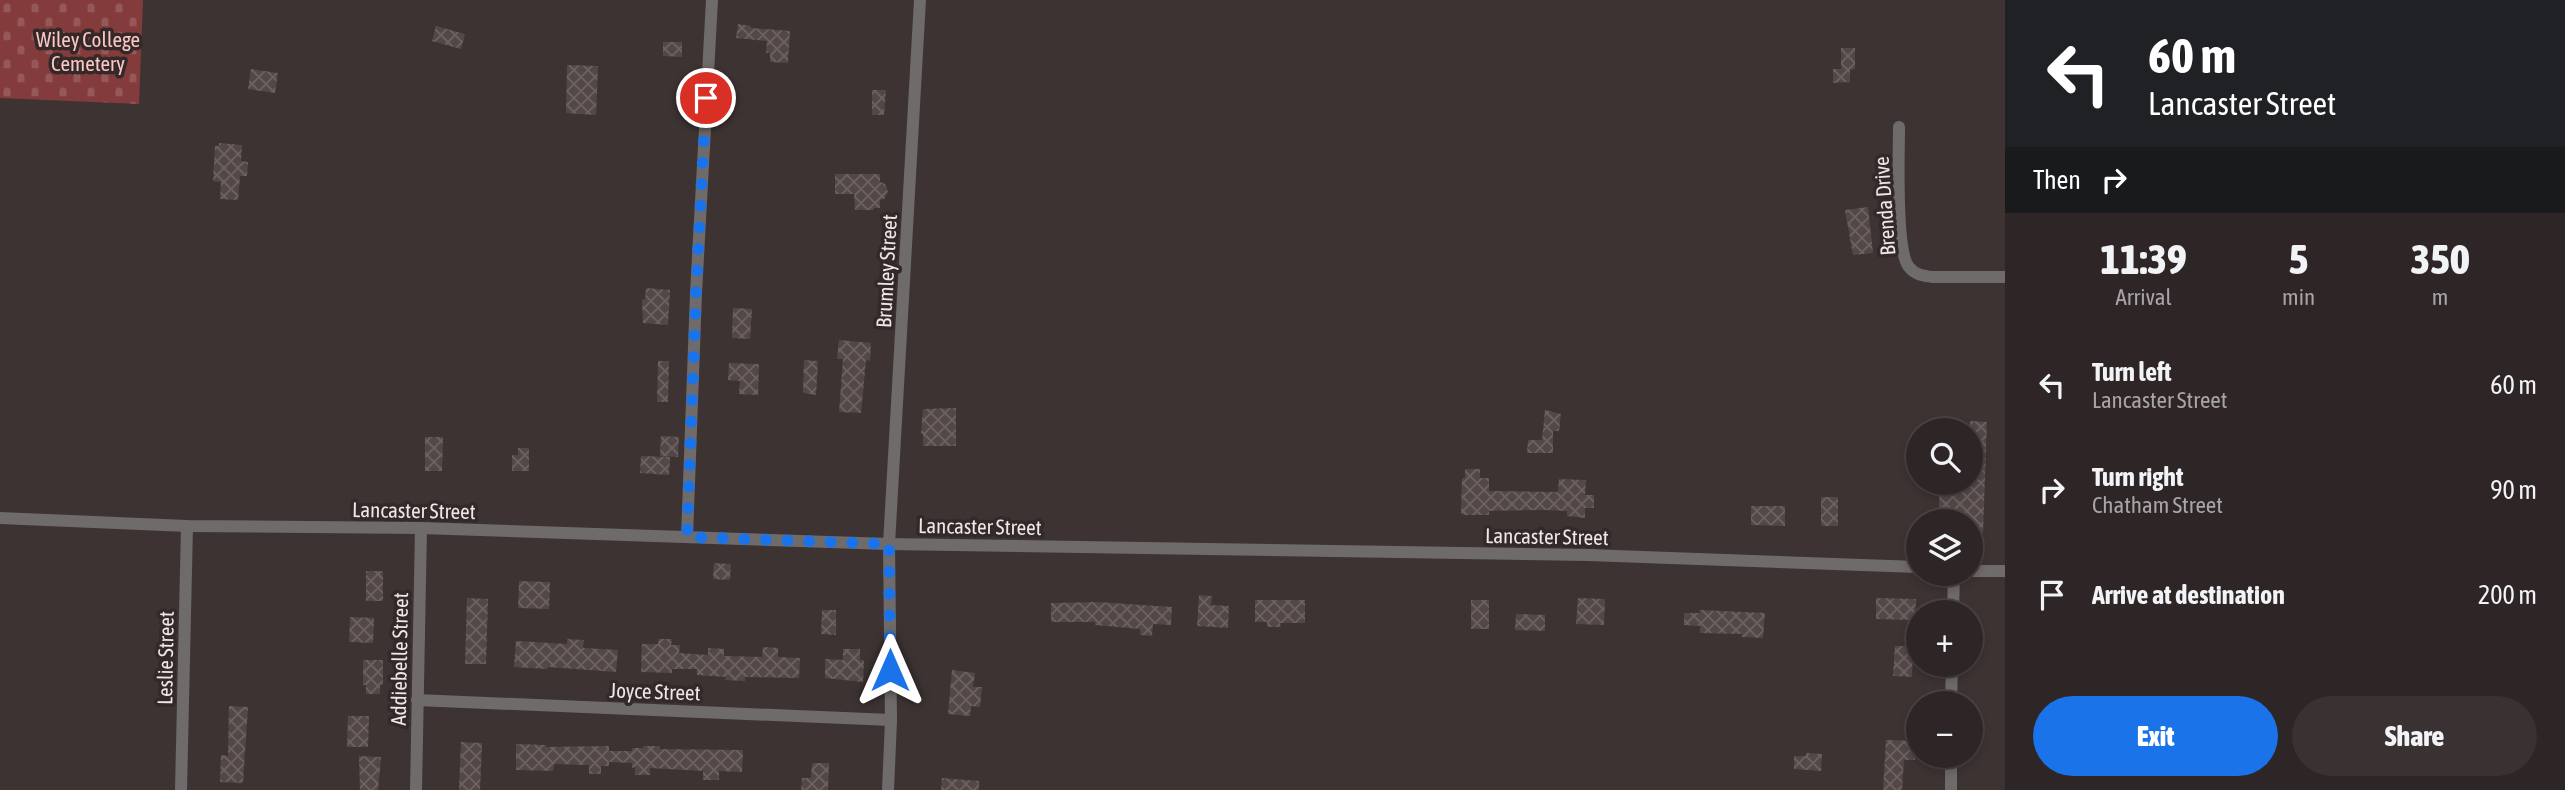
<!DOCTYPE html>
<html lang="en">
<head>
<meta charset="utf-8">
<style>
	:root { --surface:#2e2626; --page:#3a3232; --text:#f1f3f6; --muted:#a7a5a7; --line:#494343; --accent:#1a73e8 }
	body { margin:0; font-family:"Asap Condensed",sans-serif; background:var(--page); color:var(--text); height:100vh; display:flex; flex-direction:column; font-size:26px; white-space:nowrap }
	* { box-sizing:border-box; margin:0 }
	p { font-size:23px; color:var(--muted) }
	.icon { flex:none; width:38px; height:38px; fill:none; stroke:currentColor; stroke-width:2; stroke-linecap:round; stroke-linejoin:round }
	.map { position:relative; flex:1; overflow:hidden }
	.details { display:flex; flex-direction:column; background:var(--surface); width:560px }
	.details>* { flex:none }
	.top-card { background:#202124; color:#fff; overflow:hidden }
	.tools { position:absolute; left:1906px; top:418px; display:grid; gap:14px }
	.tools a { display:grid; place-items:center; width:77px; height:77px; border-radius:50%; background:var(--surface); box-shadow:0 4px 10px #0003,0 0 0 2px var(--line); font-size:35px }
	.pin { position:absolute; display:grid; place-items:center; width:60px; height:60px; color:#fff; margin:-30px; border:4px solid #fff; border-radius:50%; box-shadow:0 2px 7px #0007 }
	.me { position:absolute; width:77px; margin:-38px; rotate:0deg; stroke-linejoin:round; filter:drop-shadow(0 0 5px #0008) }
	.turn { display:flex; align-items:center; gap:24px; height:147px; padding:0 28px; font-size:32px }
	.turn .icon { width:91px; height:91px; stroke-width:2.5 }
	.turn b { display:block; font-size:49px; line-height:60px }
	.then { display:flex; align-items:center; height:66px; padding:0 28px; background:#0003; gap:14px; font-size:26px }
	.eta { display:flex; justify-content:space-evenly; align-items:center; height:119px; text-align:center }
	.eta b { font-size:42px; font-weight:800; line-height:49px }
	.primary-button { display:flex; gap:14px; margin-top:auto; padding:14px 28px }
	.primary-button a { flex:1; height:80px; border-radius:42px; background:var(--accent); color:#fff; font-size:28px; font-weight:800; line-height:80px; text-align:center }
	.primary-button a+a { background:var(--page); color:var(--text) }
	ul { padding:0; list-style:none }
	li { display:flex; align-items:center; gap:21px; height:105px; padding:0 28px }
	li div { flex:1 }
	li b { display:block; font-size:26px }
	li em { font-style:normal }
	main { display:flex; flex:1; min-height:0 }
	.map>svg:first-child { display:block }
	.cemetery { fill:url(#cemetery-stones) }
	.building { fill:url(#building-cross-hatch) }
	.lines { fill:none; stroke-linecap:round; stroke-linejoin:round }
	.minor { stroke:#706b6b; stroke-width:12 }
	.route { stroke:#1a73e8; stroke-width:12; stroke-dasharray:0 21.6 }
	.labels { text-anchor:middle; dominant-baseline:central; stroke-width:7; stroke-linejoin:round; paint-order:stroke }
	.park-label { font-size:21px; fill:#fcc8c6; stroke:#332929 }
	.street-label { font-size:21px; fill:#eee7e7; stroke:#332929 }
</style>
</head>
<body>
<main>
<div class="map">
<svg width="2005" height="790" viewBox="0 0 2005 790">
	<defs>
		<pattern id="cemetery-stones" width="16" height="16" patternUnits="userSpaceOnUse" patternTransform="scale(1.75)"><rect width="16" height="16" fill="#843b3c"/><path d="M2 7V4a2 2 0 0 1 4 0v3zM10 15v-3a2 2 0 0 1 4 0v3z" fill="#965758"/></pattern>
		<pattern id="building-cross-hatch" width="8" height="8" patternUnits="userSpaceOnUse" patternTransform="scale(1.75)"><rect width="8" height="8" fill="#534847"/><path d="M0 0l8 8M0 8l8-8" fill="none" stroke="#6c6262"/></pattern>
	</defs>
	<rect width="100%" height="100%" fill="#3d3333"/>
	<!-- cemetery -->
	<path class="cemetery" d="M 0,0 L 143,0 L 139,104 L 0,98 Z"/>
	<!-- building -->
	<g class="building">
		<path d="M 738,24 L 751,26 L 751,28 L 790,31 L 788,63 L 770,62 L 770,53 L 766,53 L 767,41 L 736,38 Z"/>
		<path d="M 436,26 L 465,34 L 461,49 L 432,41 Z"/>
		<path d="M 663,42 L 682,42 L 682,57 L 663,56 Z"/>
		<path d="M 1841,48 L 1855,48 L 1855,69 L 1850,70 L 1850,82 L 1833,83 L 1833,69 L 1841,69 Z"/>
		<path d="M 567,65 L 598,66 L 596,115 L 566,113 Z"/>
		<path d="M 251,69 L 278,73 L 275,93 L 248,89 Z"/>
		<path d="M 872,90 L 886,90 L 884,115 L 872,115 Z"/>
		<path d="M 219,143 L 242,145 L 241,161 L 248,162 L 247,176 L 240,176 L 238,200 L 220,199 L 221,182 L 213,181 L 215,146 L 219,146 Z"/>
		<path d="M 835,174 L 880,174 L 880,182 L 885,184 L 888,192 L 884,199 L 880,200 L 880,208 L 874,208 L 874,210 L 855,210 L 854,194 L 835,194 Z"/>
		<path d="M 1868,207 L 1873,253 L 1853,255 L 1845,210 Z"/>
		<path d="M 646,288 L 670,290 L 668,325 L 643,323 L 642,299 L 645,300 Z"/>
		<path d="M 733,308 L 752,309 L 750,339 L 732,338 Z"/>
		<path d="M 839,340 L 871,343 L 870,361 L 866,360 L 861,413 L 839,412 L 843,359 L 837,359 Z"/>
		<path d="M 804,360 L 818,361 L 816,395 L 803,393 Z"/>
		<path d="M 658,361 L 669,361 L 668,402 L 657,402 Z"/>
		<path d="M 729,363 L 759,364 L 758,395 L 739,394 L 740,381 L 728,380 Z"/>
		<path d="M 956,408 L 956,446 L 923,446 L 923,434 L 921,434 L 923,409 Z"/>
		<path d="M 1545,410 L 1561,414 L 1559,431 L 1553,431 L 1553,453 L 1527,453 L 1528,440 L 1542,440 Z"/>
		<path d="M 1970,421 L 1987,422 L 1983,533 L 1970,532 L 1970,522 L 1938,522 L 1940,483 L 1970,483 Z"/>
		<path d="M 661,436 L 679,437 L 678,457 L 660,456 Z"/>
		<path d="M 425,437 L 443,437 L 442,471 L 425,471 Z"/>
		<path d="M 518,448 L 529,448 L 529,471 L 512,471 L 512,455 L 518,455 Z"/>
		<path d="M 641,456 L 670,457 L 669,475 L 640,473 Z"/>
		<path d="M 1465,469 L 1480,469 L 1480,478 L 1489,478 L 1489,491 L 1558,492 L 1559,479 L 1586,480 L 1585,495 L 1594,495 L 1594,508 L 1585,508 L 1585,518 L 1567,516 L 1567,511 L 1544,510 L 1489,511 L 1489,515 L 1464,515 L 1461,513 L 1462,478 L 1465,478 Z"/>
		<rect x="1821" y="497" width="17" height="29"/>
		<path d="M 1751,506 L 1785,506 L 1785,526 L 1751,525 Z"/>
		<path d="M 714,563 L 731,564 L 730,580 L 713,579 Z"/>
		<rect x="366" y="571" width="17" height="30"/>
		<path d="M 519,581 L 550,582 L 549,609 L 518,608 Z"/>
		<path d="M 1199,595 L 1212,596 L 1211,605 L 1229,606 L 1228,628 L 1197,626 Z"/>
		<path d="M 467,598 L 488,599 L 486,664 L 465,664 Z"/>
		<path d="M 1578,598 L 1605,599 L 1604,625 L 1576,624 Z"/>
		<path d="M 1876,598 L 1916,599 L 1915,620 L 1876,619 Z"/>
		<path d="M 1255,600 L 1305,600 L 1305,623 L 1280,623 L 1281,627 L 1267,627 L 1267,622 L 1255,622 Z"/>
		<rect x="1471" y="600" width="18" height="29"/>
		<path d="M 1097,602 L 1172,607 L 1171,625 L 1153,624 L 1152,636 L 1140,635 L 1140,629 L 1095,625 L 1095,622 L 1051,622 L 1051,603 Z"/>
		<path d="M 822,610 L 836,610 L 836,635 L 821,634 Z"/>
		<path d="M 1700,610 L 1765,613 L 1763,638 L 1742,637 L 1742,634 L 1700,633 L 1700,626 L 1684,625 L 1684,613 L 1700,613 Z"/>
		<path d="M 1516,614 L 1545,615 L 1545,631 L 1515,630 Z"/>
		<path d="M 350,617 L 374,618 L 373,643 L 349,642 Z"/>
		<path d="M 567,639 L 584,640 L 583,648 L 618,650 L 616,672 L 548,667 L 547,669 L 514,667 L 516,641 L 567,644 Z"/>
		<path d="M 658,639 L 672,639 L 671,645 L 680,645 L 679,653 L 708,655 L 708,648 L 724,649 L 724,656 L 762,657 L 763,647 L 778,648 L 778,657 L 800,658 L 799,678 L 745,677 L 745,681 L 725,680 L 726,677 L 697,675 L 697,669 L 672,669 L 672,673 L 641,672 L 642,644 L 658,644 Z"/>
		<path d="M 1895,646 L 1913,646 L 1912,677 L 1893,676 Z"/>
		<path d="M 843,649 L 860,649 L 860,660 L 864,660 L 863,682 L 825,678 L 825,659 L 843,660 Z"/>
		<path d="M 363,660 L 383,660 L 383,685 L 380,685 L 380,694 L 366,694 L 366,685 L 363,685 Z"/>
		<path d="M 952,670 L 975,673 L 973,687 L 982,687 L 980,707 L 971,706 L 970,716 L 948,714 Z"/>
		<path d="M 229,706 L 248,707 L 243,783 L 220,782 L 221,755 L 228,756 Z"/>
		<path d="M 348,716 L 369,716 L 368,747 L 347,747 Z"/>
		<path d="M 1886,740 L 1916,741 L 1915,760 L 1904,760 L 1902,790 L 1883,790 Z"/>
		<path d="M 461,742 L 482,743 L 480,790 L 459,790 Z"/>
		<path d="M 516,744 L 546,745 L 546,747 L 609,746 L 609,751 L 632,751 L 632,748 L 643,748 L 643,746 L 660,746 L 660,749 L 743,750 L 742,772 L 719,771 L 719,780 L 703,780 L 703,771 L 650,768 L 650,775 L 635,775 L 635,767 L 632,768 L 632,763 L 609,762 L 609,766 L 601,766 L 601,774 L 589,774 L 589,765 L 554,764 L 553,771 L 516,770 Z"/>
		<path d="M 1806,753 L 1822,754 L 1821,771 L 1794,769 L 1794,756 L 1806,756 Z"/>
		<path d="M 359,756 L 381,757 L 378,790 L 360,790 Z"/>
		<path d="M 812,763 L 829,763 L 828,790 L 801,790 L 802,778 L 811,778 Z"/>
		<path d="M 942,778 L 979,781 L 979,790 L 941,790 Z"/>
	</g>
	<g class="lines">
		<!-- minor -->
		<g class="minor">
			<path d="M 1899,127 C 1899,153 1895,251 1909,267 C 1915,275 1924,276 1933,277 L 2005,277"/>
			<path d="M 0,518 L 187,526 L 421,528 L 889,544 L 1588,555 L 1918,567"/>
			<path d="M 687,537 L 696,293 L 712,0"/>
			<path d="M 1970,571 L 2005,571"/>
			<path d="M 1953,612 L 1954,574"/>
			<path d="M 417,700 L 891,720"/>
			<path d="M 1951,704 L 1952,665"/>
			<path d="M 1951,756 L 1951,790"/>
			<path d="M 181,790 L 187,526"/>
			<path d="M 416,790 L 421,528"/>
			<path d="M 888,790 L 891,720 L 889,544 L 920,0"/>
		</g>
	</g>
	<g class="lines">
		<!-- route -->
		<path class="route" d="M 706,98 L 696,293 L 687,537 L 889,544 L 890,670"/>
	</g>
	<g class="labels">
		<!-- park labels -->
		<g class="park-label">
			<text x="88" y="39">Wiley College<tspan x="88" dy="24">Cemetery</tspan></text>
		</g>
		<!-- street labels -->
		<g class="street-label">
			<text transform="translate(1884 206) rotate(-94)">Brenda Drive</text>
			<text transform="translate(886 271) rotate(-87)">Brumley Street</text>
			<text transform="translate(414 510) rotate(1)">Lancaster Street</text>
			<text transform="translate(980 526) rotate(1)">Lancaster Street</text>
			<text transform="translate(1547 536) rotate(1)">Lancaster Street</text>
			<text transform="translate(165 658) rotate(-89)">Leslie Street</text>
			<text transform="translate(399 659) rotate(-89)">Addiebelle Street</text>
			<text transform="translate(655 691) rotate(2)">Joyce Street</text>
		</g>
	</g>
</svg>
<div class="tools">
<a><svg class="icon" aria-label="search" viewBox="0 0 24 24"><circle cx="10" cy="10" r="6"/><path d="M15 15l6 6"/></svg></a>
<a><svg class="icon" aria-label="layers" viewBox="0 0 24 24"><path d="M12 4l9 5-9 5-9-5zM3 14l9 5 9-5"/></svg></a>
<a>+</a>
<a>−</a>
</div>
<div class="pin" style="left:706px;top:98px;background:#d93025"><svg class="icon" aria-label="arrive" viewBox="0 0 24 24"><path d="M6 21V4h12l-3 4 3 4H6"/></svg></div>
<svg class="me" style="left:890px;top:670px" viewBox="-20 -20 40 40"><path d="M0-17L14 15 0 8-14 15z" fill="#1a73e8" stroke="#fff" stroke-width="4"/></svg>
</div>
<section class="details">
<div class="top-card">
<div class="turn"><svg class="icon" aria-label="left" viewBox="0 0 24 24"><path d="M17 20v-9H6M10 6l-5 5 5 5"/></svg><div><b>60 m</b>Lancaster Street</div></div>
<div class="then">Then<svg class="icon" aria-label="right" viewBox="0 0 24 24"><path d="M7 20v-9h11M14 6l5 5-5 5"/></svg></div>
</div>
<div class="eta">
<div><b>11:39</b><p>Arrival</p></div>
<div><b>5</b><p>min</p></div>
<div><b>350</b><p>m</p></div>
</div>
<ul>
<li><svg class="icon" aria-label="left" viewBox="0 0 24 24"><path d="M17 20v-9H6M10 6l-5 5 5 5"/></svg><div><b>Turn left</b><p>Lancaster Street</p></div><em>60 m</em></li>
<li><svg class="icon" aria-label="right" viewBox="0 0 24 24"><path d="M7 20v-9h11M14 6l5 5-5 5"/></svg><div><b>Turn right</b><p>Chatham Street</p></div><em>90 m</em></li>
<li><svg class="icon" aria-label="arrive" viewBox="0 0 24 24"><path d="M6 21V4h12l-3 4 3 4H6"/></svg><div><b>Arrive at destination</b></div><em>200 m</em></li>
</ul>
<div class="primary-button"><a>Exit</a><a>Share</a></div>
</section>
</main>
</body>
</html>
